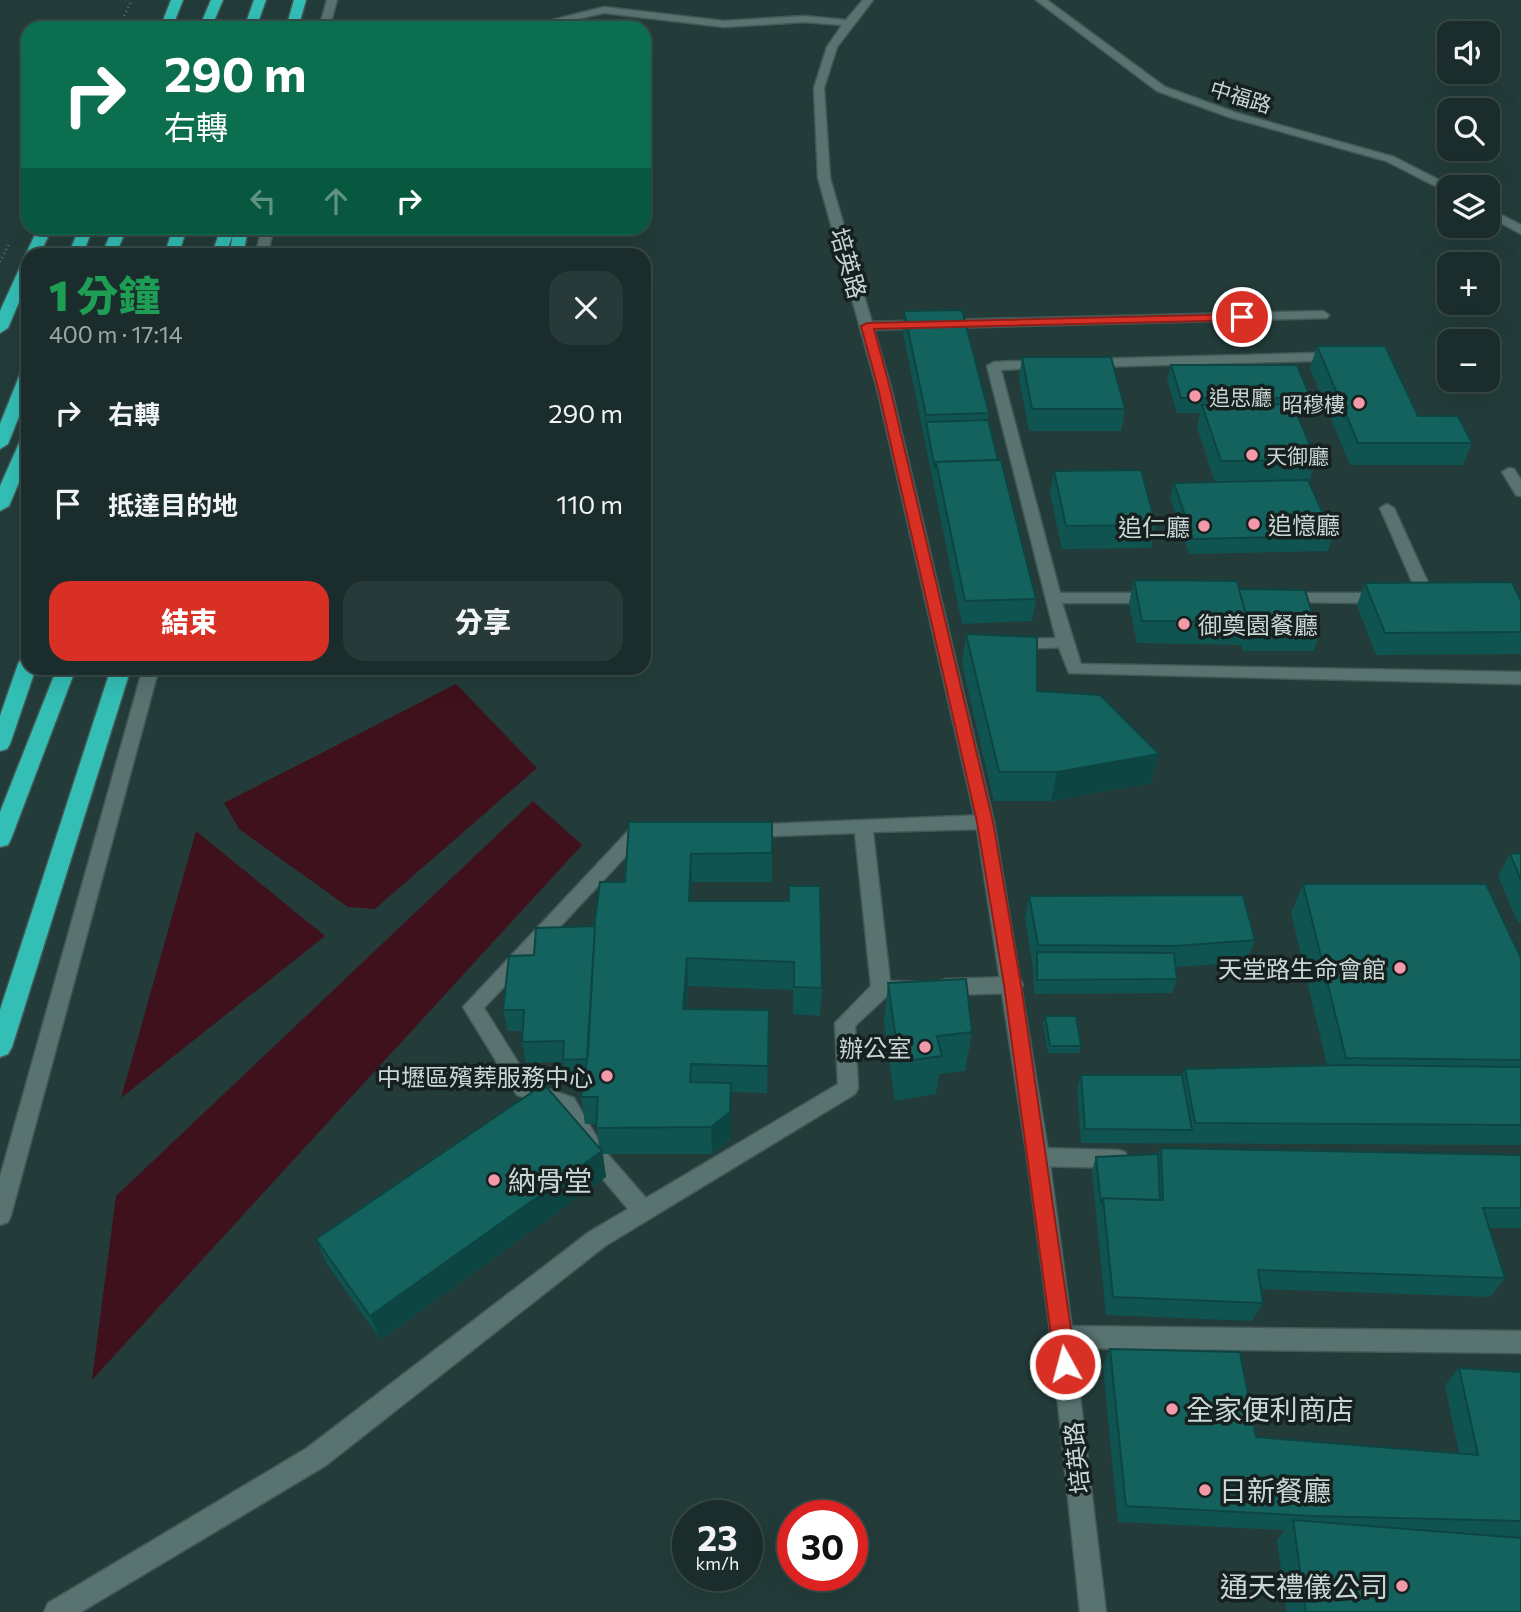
<!DOCTYPE html>
<html lang="zh-TW">
<head>
<meta charset="utf-8">
<style>
	:root { --surface:#1a2d2c; --page:#273938; --text:#f1f3f6; --muted:#9fa8a9; --line:#384948; --accent:#d93025 }
	body { margin:0; font-family:Commissioner,"Noto Sans TC",sans-serif; background:var(--page); color:var(--text); height:100vh; display:flex; flex-direction:column; font-size:26px; white-space:nowrap }
	* { box-sizing:border-box; margin:0 }
	p { font-size:23px; color:var(--muted) }
	.icon { flex:none; width:38px; height:38px; fill:none; stroke:currentColor; stroke-width:2; stroke-linecap:round; stroke-linejoin:round }
	.map { position:relative; flex:1; overflow:hidden }
	.side { position:absolute; left:21px; top:248px; width:630px; height:427px; display:flex; flex-direction:column; background:var(--surface); border-radius:21px; box-shadow:0 7px 28px #0002,0 0 0 2px var(--line) }
	.side>* { flex:none }
	.guide { position:absolute; left:21px; top:21px; width:630px; height:214px; border-radius:21px; box-shadow:0 7px 28px #0002,0 0 0 2px var(--line); background:#0b6e4f; color:#fff; overflow:hidden }
	.tools { position:absolute; left:1437px; top:21px; display:grid; gap:14px }
	.tools a { display:grid; place-items:center; width:63px; height:63px; border-radius:14px; background:var(--surface); box-shadow:0 7px 28px #0002,0 0 0 2px var(--line); font-size:35px }
	.speed { position:absolute; left:672px; top:1500px; display:flex; gap:14px; font-size:35px; font-weight:700; text-align:center }
	.speed>* { display:grid; place-content:center; width:91px; height:91px; border-radius:50%; background:var(--surface); box-shadow:0 7px 28px #0002,0 0 0 2px var(--line); line-height:1 }
	.speed small { font-size:18px; font-weight:400 }
	.speed .limit { border:10px solid #d22; background:#fff; color:#111 }
	.pin { position:absolute; display:grid; place-items:center; width:60px; height:60px; color:#fff; margin:-30px; border:4px solid #fff; border-radius:50%; box-shadow:0 2px 7px #0007 }
	.me { position:absolute; width:77px; margin:-38px; rotate:353deg; stroke-linejoin:round; filter:drop-shadow(0 0 5px #0008) }
	.turn { display:flex; align-items:center; gap:24px; height:147px; padding:0 28px; font-size:32px }
	.turn .icon { width:91px; height:91px; stroke-width:2.5 }
	.turn b { display:block; font-size:49px; line-height:60px }
	.lanes { display:flex; align-items:center; height:66px; padding:0 28px; background:#0003; justify-content:center; gap:35px; direction:ltr }
	.lanes .off { opacity:.35 }
	.round { display:grid; place-items:center; flex:none; width:74px; height:74px; border-radius:21px; background:var(--page) }
	.headline { display:flex; align-items:center; justify-content:space-between; height:119px; padding:0 28px }
	h1 { font-size:42px; font-weight:800; line-height:52px; color:#1e9e55 }
	.action { display:flex; gap:14px; margin-top:auto; padding:14px 28px }
	.action a { flex:1; height:80px; border-radius:21px; background:var(--accent); color:#fff; font-size:28px; font-weight:800; line-height:80px; text-align:center }
	.action a+a { background:var(--page); color:var(--text) }
	ul { padding:0; list-style:none }
	li { display:flex; align-items:center; gap:21px; height:91px; padding:0 28px }
	li div { flex:1 }
	li b { display:block; font-size:26px }
	li em { font-style:normal }
	.map>svg:first-child { display:block }
	.water { fill:#3f111d }
	.lines { fill:none; stroke-linecap:round; stroke-linejoin:round }
	.lane-casing { stroke:#435957; stroke-width:3 }
	.street-casing { stroke:#435957; stroke-width:3 }
	.highway-casing { stroke:#435957; stroke-width:3 }
	.path { stroke:#5c716f; stroke-width:2.5; stroke-dasharray:1 3.5; stroke-linecap:butt }
	.lane { fill:#597371; fill-rule:evenodd }
	.street { fill:#597371; fill-rule:evenodd }
	.highway { fill:#33bfb6; fill-rule:evenodd }
	.wall { fill:#105451 }
	.shaded-wall { fill:#0d4542 }
	.building { fill:#13625e; stroke:#0d4542; stroke-width:2 }
	.route { fill:#d93025; stroke:#8d1f18; stroke-width:2 }
	.poi-dot { fill:#f39aaa; stroke:#16201f; stroke-width:2.5 }
	.labels { text-anchor:middle; dominant-baseline:central; stroke-width:7; stroke-linejoin:round; paint-order:stroke }
	.far-street-label { font-size:21px; fill:#c8d6d4; stroke:#16201f }
	.far-poi-label { font-size:21px; fill:#c8d6d4; stroke:#16201f; text-anchor:start }
	.street-label { font-size:24px; fill:#c8d6d4; stroke:#16201f }
	.poi-label { font-size:24px; fill:#c8d6d4; stroke:#16201f; text-anchor:end }
	.near-poi-label { font-size:28px; fill:#c8d6d4; stroke:#16201f; text-anchor:start }
</style>
</head>
<body>
<div class="map">
<svg width="1521" height="1612" viewBox="0 0 1521 1612">
	<rect width="100%" height="100%" fill="#233c3a"/>
	<!-- water -->
	<g class="water">
		<path d="M 456,684 L 537,768 L 375,909 L 348,907 L 239,829 L 224,803 Z"/>
		<path d="M 533,801 L 582,845 L 92,1380 L 116,1196 Z"/>
		<path d="M 196,831 L 325,936 L 121,1098 Z"/>
	</g>
	<g class="lines">
		<defs>
			<g id="lane">
				<path d="M 1036,0 L 1047,0 L 1165,87 L 1237,113 L 1394,157 L 1453,187 L 1449,187 L 1449,192 L 1445,191 L 1386,161 L 1229,117 L 1157,91 Z"/>
				<path d="M 1488,208 L 1521,225 L 1521,234 L 1488,216 Z"/>
				<path d="M 1323,311 L 1329,315 L 1327,318 L 867,330 L 861,326 L 867,322 Z"/>
				<path d="M 1317,353 L 1323,357 L 1332,375 L 1330,378 L 1320,378 L 1312,361 L 1091,367 L 1084,363 L 1091,359 Z"/>
				<path d="M 1046,360 L 1053,364 L 1051,367 L 1001,370 L 1060,593 L 1151,593 L 1159,598 L 1151,603 L 1062,603 L 1081,664 L 1521,672 L 1521,684 L 1069,673 L 1057,643 L 987,366 L 994,362 Z"/>
				<path d="M 1509,468 L 1514,469 L 1521,480 L 1521,496 L 1516,495 L 1502,472 Z"/>
				<path d="M 1387,504 L 1394,508 L 1435,598 L 1432,602 L 1427,603 L 1419,598 L 1380,508 Z"/>
				<path d="M 1284,593 L 1382,593 L 1390,598 L 1382,603 L 1279,602 L 1276,598 Z"/>
				<path d="M 985,815 L 991,817 L 994,822 L 991,827 L 985,829 L 873,832 L 890,981 L 918,982 L 921,988 L 918,994 L 886,997 L 855,1026 L 858,1088 L 855,1094 L 605,1246 L 325,1466 L 81,1612 L 44,1612 L 48,1603 L 307,1448 L 589,1232 L 628,1209 L 590,1164 L 560,1110 L 517,1095 L 463,1007 L 630,829 L 647,826 L 653,828 L 656,833 L 653,838 L 641,840 L 484,1008 L 531,1083 L 574,1098 L 604,1150 L 646,1198 L 838,1084 L 835,1023 L 871,986 L 855,833 L 749,837 L 743,835 L 740,830 L 743,825 Z"/>
				<path d="M 1013,977 L 1020,979 L 1023,985 L 1020,991 L 1013,993 L 946,995 L 939,993 L 936,987 L 939,981 L 946,979 Z"/>
				<path d="M 1038,1148 L 1118,1150 L 1125,1152 L 1129,1159 L 1125,1166 L 1118,1168 L 1038,1166 L 1031,1164 L 1027,1157 L 1031,1150 Z"/>
				<path d="M 1062,1326 L 1521,1331 L 1521,1353 L 1062,1348 L 1054,1345 L 1051,1337 L 1054,1329 Z"/>
			</g>
			<g id="street">
				<path d="M 327,0 L 337,0 L 329,28 L 319,28 Z"/>
				<path d="M 863,0 L 873,0 L 837,47 L 824,88 L 830,178 L 891,388 L 994,822 L 1049,1157 L 1073,1337 L 1106,1612 L 1080,1612 L 1051,1337 L 1027,1157 L 976,822 L 877,388 L 818,178 L 814,88 L 827,47 L 842,25 L 804,22 L 724,27 L 604,13 L 538,28 L 520,28 L 604,7 L 724,21 L 804,16 L 846,20 Z"/>
				<path d="M 262,228 L 274,228 L 267,256 L 255,256 Z"/>
				<path d="M 1065,638 L 1073,643 L 1071,647 L 1014,649 L 1006,644 L 1014,639 Z"/>
				<path d="M 143,668 L 159,668 L 11,1215 L 8,1222 L 0,1225 L 0,1177 Z"/>
			</g>
			<g id="highway">
				<path d="M 171,0 L 183,0 L 172,28 L 160,28 Z"/>
				<path d="M 211,0 L 223,0 L 211,28 L 199,28 Z"/>
				<path d="M 254,0 L 266,0 L 256,28 L 244,28 Z"/>
				<path d="M 294,0 L 306,0 L 298,28 L 286,28 Z"/>
				<path d="M 38,228 L 52,228 L 39,256 L 28,256 L 27,259 L 25,256 Z"/>
				<path d="M 79,228 L 93,228 L 82,256 L 68,256 Z"/>
				<path d="M 113,228 L 127,228 L 115,256 L 101,256 Z"/>
				<path d="M 173,228 L 187,228 L 178,256 L 164,256 Z"/>
				<path d="M 221,228 L 248,228 L 243,256 L 229,256 L 233,234 L 225,256 L 211,256 Z"/>
				<path d="M 28,261 L 28,281 L 8,328 L 0,333 L 0,311 L 21,265 Z"/>
				<path d="M 28,369 L 28,394 L 8,444 L 0,449 L 0,424 L 20,374 Z"/>
				<path d="M 28,436 L 28,461 L 9,506 L 0,511 L 0,486 L 20,441 Z"/>
				<path d="M 28,657 L 28,668 L 36,668 L 10,744 L 7,749 L 0,751 L 0,716 L 18,664 L 21,659 Z"/>
				<path d="M 57,668 L 76,668 L 11,839 L 8,845 L 0,847 L 0,812 Z"/>
				<path d="M 111,668 L 131,668 L 12,1047 L 8,1054 L 0,1057 L 0,1010 Z"/>
			</g>
		</defs>
		<!-- lane casing -->
		<use href="#lane" class="lane-casing"/>
		<!-- street casing -->
		<use href="#street" class="street-casing"/>
		<!-- highway casing -->
		<use href="#highway" class="highway-casing"/>
		<!-- path -->
		<g class="path">
			<path d="M 118,28 L 132,0"/>
			<path d="M 21,221 L 28,206"/>
			<path d="M 0,262 L 9,244"/>
		</g>
		<!-- lane -->
		<use href="#lane" class="lane"/>
		<!-- street -->
		<use href="#street" class="street"/>
		<!-- highway -->
		<use href="#highway" class="highway"/>
	</g>
	<!-- wall -->
	<g class="wall">
		<path d="M 904,311 L 989,413 L 988,420 L 998,460 L 1036,599 L 1032,621 L 962,624 L 903,333 Z"/>
		<path d="M 1317,346 L 1418,416 L 1472,443 L 1463,465 L 1350,465 L 1310,368 Z"/>
		<path d="M 1022,357 L 1125,409 L 1121,431 L 1029,431 L 1019,379 Z"/>
		<path d="M 1171,365 L 1311,398 L 1306,413 L 1296,413 L 1316,460 L 1309,482 L 1333,536 L 1328,551 L 1189,554 L 1170,498 L 1174,483 L 1215,482 L 1197,427 L 1200,413 L 1177,413 L 1167,380 Z"/>
		<path d="M 1054,471 L 1156,525 L 1151,548 L 1062,549 L 1050,493 Z"/>
		<path d="M 1134,580 L 1239,589 L 1319,636 L 1314,651 L 1243,651 L 1241,645 L 1137,643 L 1129,603 Z"/>
		<path d="M 1365,583 L 1521,601 L 1521,654 L 1376,655 L 1357,605 Z"/>
		<path d="M 966,634 L 1037,691 L 1159,754 L 1151,783 L 1051,801 L 994,801 L 962,664 Z"/>
		<path d="M 629,822 L 772,822 L 772,882 L 692,882 L 691,901 L 789,901 L 789,886 L 822,988 L 820,1016 L 793,1014 L 793,990 L 688,986 L 687,1009 L 769,1010 L 767,1093 L 731,1092 L 731,1139 L 712,1154 L 603,1154 L 606,1177 L 381,1340 L 327,1264 L 316,1239 L 599,1147 L 596,1124 L 585,1124 L 581,1097 L 584,1080 L 566,1081 L 563,1062 L 526,1063 L 522,1042 L 523,1031 L 508,1031 L 503,1010 L 534,955 L 595,926 L 625,882 Z"/>
		<path d="M 1521,853 L 1521,923 L 1518,923 L 1498,876 L 1510,854 Z"/>
		<path d="M 1303,884 L 1521,958 L 1521,1145 L 1081,1143 L 1077,1089 L 1081,1075 L 1182,1075 L 1185,1069 L 1327,1065 L 1291,913 Z"/>
		<path d="M 1029,896 L 1255,940 L 1246,962 L 1176,967 L 1177,979 L 1172,993 L 1034,994 L 1033,967 L 1025,918 Z"/>
		<path d="M 888,983 L 972,1032 L 965,1071 L 939,1074 L 936,1094 L 895,1101 L 884,1022 Z"/>
		<path d="M 1045,1016 L 1081,1046 L 1079,1053 L 1048,1053 L 1043,1023 Z"/>
		<path d="M 1161,1148 L 1521,1155 L 1521,1228 L 1489,1228 L 1505,1278 L 1490,1297 L 1261,1289 L 1263,1303 L 1252,1321 L 1106,1315 L 1092,1171 L 1096,1157 L 1158,1154 Z"/>
		<path d="M 1110,1349 L 1256,1437 L 1459,1453 L 1445,1385 L 1459,1368 L 1521,1372 L 1521,1537 L 1491,1536 L 1521,1612 L 1287,1612 L 1277,1540 L 1285,1530 L 1118,1522 L 1103,1366 Z"/>
	</g>
	<!-- shaded-wall -->
	<g class="shaded-wall">
		<path d="M 1159,754 L 1151,783 L 1051,801 L 1057,772 Z"/>
		<path d="M 691,854 L 692,882 L 690,930 L 689,901 Z"/>
		<path d="M 687,958 L 688,986 L 685,1036 L 683,1009 Z"/>
		<path d="M 731,1083 L 732,1110 L 731,1139 L 712,1154 L 711,1127 Z"/>
		<path d="M 602,1151 L 606,1177 L 381,1340 L 370,1316 Z"/>
	</g>
	<!-- building -->
	<g class="building">
		<path d="M 962,310 L 989,413 L 926,415 L 904,311 Z"/>
		<path d="M 1317,346 L 1385,346 L 1418,416 L 1458,416 L 1472,443 L 1358,443 Z"/>
		<path d="M 1022,357 L 1111,357 L 1125,409 L 1032,409 Z"/>
		<path d="M 1171,365 L 1297,365 L 1311,398 L 1181,398 Z"/>
		<path d="M 1293,404 L 1316,460 L 1221,461 L 1202,405 Z"/>
		<path d="M 988,420 L 998,460 L 936,462 L 935,469 L 926,422 Z"/>
		<path d="M 1001,460 L 1036,599 L 965,601 L 936,462 Z"/>
		<path d="M 1141,470 L 1156,525 L 1066,526 L 1054,471 Z"/>
		<path d="M 1308,480 L 1333,536 L 1193,539 L 1174,483 Z"/>
		<path d="M 1134,580 L 1237,581 L 1248,622 L 1142,621 Z"/>
		<path d="M 1512,582 L 1521,601 L 1521,632 L 1385,633 L 1365,583 Z"/>
		<path d="M 1239,589 L 1305,590 L 1319,636 L 1248,636 L 1246,630 L 1248,622 Z"/>
		<path d="M 966,634 L 1037,637 L 1037,691 L 1100,695 L 1159,754 L 1057,772 L 999,772 Z"/>
		<path d="M 629,822 L 772,822 L 772,853 L 691,854 L 689,901 L 789,901 L 789,886 L 820,886 L 822,988 L 794,987 L 794,962 L 687,958 L 683,1009 L 769,1010 L 768,1066 L 691,1064 L 690,1082 L 731,1083 L 730,1112 L 711,1127 L 596,1128 L 598,1097 L 581,1097 L 588,1053 L 595,919 L 600,882 L 625,882 Z"/>
		<path d="M 1521,853 L 1521,880 L 1510,854 Z"/>
		<path d="M 1303,884 L 1486,884 L 1521,958 L 1521,1060 L 1346,1058 Z"/>
		<path d="M 1243,895 L 1255,940 L 1176,946 L 1038,945 L 1029,896 Z"/>
		<path d="M 595,926 L 587,1059 L 563,1060 L 564,1041 L 522,1042 L 524,1010 L 503,1010 L 509,956 L 534,955 L 536,928 Z"/>
		<path d="M 1037,952 L 1174,953 L 1177,979 L 1037,980 Z"/>
		<path d="M 966,979 L 972,1032 L 937,1036 L 942,1056 L 899,1062 L 888,983 Z"/>
		<path d="M 1045,1016 L 1076,1016 L 1081,1046 L 1050,1046 Z"/>
		<path d="M 1343,1065 L 1521,1067 L 1521,1125 L 1195,1123 L 1185,1069 Z"/>
		<path d="M 1081,1075 L 1182,1075 L 1192,1130 L 1085,1129 Z"/>
		<path d="M 544,1084 L 602,1151 L 370,1316 L 316,1239 Z"/>
		<path d="M 1161,1148 L 1521,1155 L 1521,1208 L 1483,1208 L 1505,1278 L 1258,1270 L 1263,1303 L 1113,1297 L 1103,1198 L 1163,1200 Z"/>
		<path d="M 1158,1154 L 1160,1200 L 1103,1198 L 1101,1204 L 1096,1157 Z"/>
		<path d="M 1110,1349 L 1240,1352 L 1256,1437 L 1478,1455 L 1459,1368 L 1521,1372 L 1521,1521 L 1313,1516 L 1126,1506 Z"/>
		<path d="M 1293,1520 L 1521,1538 L 1521,1612 L 1306,1612 Z"/>
	</g>
	<!-- route -->
	<path class="route" d="M 1242,314 L 1248,317 L 1247,320 L 874,329 L 890,388 L 993,822 L 1021,985 L 1076,1364 L 1072,1371 L 1065,1374 L 1058,1371 L 1055,1364 L 1004,985 L 977,822 L 878,388 L 861,326 L 867,323 Z"/>
	<!-- markers -->
	<g class="poi-dot">
		<circle cx="1195" cy="396" r="7"/>
		<circle cx="1359" cy="403" r="7"/>
		<circle cx="1252" cy="455" r="7"/>
		<circle cx="1254" cy="524" r="7"/>
		<circle cx="1204" cy="526" r="7"/>
		<circle cx="1184" cy="624" r="7"/>
		<circle cx="1400" cy="968" r="7"/>
		<circle cx="925" cy="1047" r="7"/>
		<circle cx="607" cy="1076" r="7"/>
		<circle cx="494" cy="1180" r="7"/>
		<circle cx="1172" cy="1409" r="7"/>
		<circle cx="1205" cy="1490" r="7"/>
		<circle cx="1402" cy="1586" r="7"/>
	</g>
	<g class="labels">
		<!-- far-street labels -->
		<g class="far-street-label">
			<text transform="translate(1241 96) rotate(17)">中福路</text>
		</g>
		<!-- far-poi labels -->
		<g class="far-poi-label">
			<text x="1209" y="396">追思廳</text>
			<text x="1345" y="403" text-anchor="end">昭穆樓</text>
			<text x="1266" y="455">天御廳</text>
		</g>
		<!-- street labels -->
		<g class="street-label">
			<text transform="translate(849 263) rotate(74)">培英路</text>
			<text transform="translate(1076 1458) rotate(-96)">培英路</text>
		</g>
		<!-- poi labels -->
		<g class="poi-label">
			<text x="1268" y="524" text-anchor="start">追憶廳</text>
			<text x="1190" y="526">追仁廳</text>
			<text x="1198" y="624" text-anchor="start">御奠園餐廳</text>
			<text x="1386" y="968">天堂路生命會館</text>
			<text x="911" y="1047">辦公室</text>
			<text x="593" y="1076">中壢區殯葬服務中心</text>
		</g>
		<!-- near-poi labels -->
		<g class="near-poi-label">
			<text x="508" y="1180">納骨堂</text>
			<text x="1186" y="1409">全家便利商店</text>
			<text x="1219" y="1490">日新餐廳</text>
			<text x="1388" y="1586" text-anchor="end">通天禮儀公司</text>
		</g>
	</g>
</svg>
<div class="tools">
<a><svg class="icon" aria-label="sound" viewBox="0 0 24 24"><path d="M4 9h4l5-4v14l-5-4H4zM17 9q2 3 0 6"/></svg></a>
<a><svg class="icon" aria-label="search" viewBox="0 0 24 24"><circle cx="10" cy="10" r="6"/><path d="M15 15l6 6"/></svg></a>
<a><svg class="icon" aria-label="layers" viewBox="0 0 24 24"><path d="M12 4l9 5-9 5-9-5zM3 14l9 5 9-5"/></svg></a>
<a>+</a>
<a>−</a>
</div>
<div class="speed"><div>23<small>km/h</small></div><div class="limit">30</div></div>
<div class="pin" style="left:1242px;top:317px;background:#d93025"><svg class="icon" aria-label="arrive" viewBox="0 0 24 24"><path d="M6 21V4h12l-3 4 3 4H6"/></svg></div>
<svg class="me" style="left:1065px;top:1364px" viewBox="-20 -20 40 40"><circle r="17" fill="#d93025" stroke="#fff" stroke-width="3"/><path d="M0-11L8 9 0 5-8 9z" fill="#fff"/></svg>
<div class="guide">
<div class="turn"><svg class="icon" aria-label="right" viewBox="0 0 24 24"><path d="M7 20v-9h11M14 6l5 5-5 5"/></svg><div><b>290 m</b>右轉</div></div>
<div class="lanes"><svg class="icon off" aria-label="left" viewBox="0 0 24 24"><path d="M17 20v-9H6M10 6l-5 5 5 5"/></svg><svg class="icon off" aria-label="ahead" viewBox="0 0 24 24"><path d="M12 20V5M6 11l6-6 6 6"/></svg><svg class="icon" aria-label="right" viewBox="0 0 24 24"><path d="M7 20v-9h11M14 6l5 5-5 5"/></svg></div>
</div>
<section class="side">
<div class="headline"><div><h1>1 分鐘</h1><p>400 m · 17:14</p></div><a class="round"><svg class="icon" aria-label="close" viewBox="0 0 24 24"><path d="M6 6l12 12M18 6L6 18"/></svg></a></div>
<ul>
<li><svg class="icon" aria-label="right" viewBox="0 0 24 24"><path d="M7 20v-9h11M14 6l5 5-5 5"/></svg><div><b>右轉</b></div><em>290 m</em></li>
<li><svg class="icon" aria-label="arrive" viewBox="0 0 24 24"><path d="M6 21V4h12l-3 4 3 4H6"/></svg><div><b>抵達目的地</b></div><em>110 m</em></li>
</ul>
<div class="action"><a>結束</a><a>分享</a></div>
</section>
</div>
</body>
</html>
